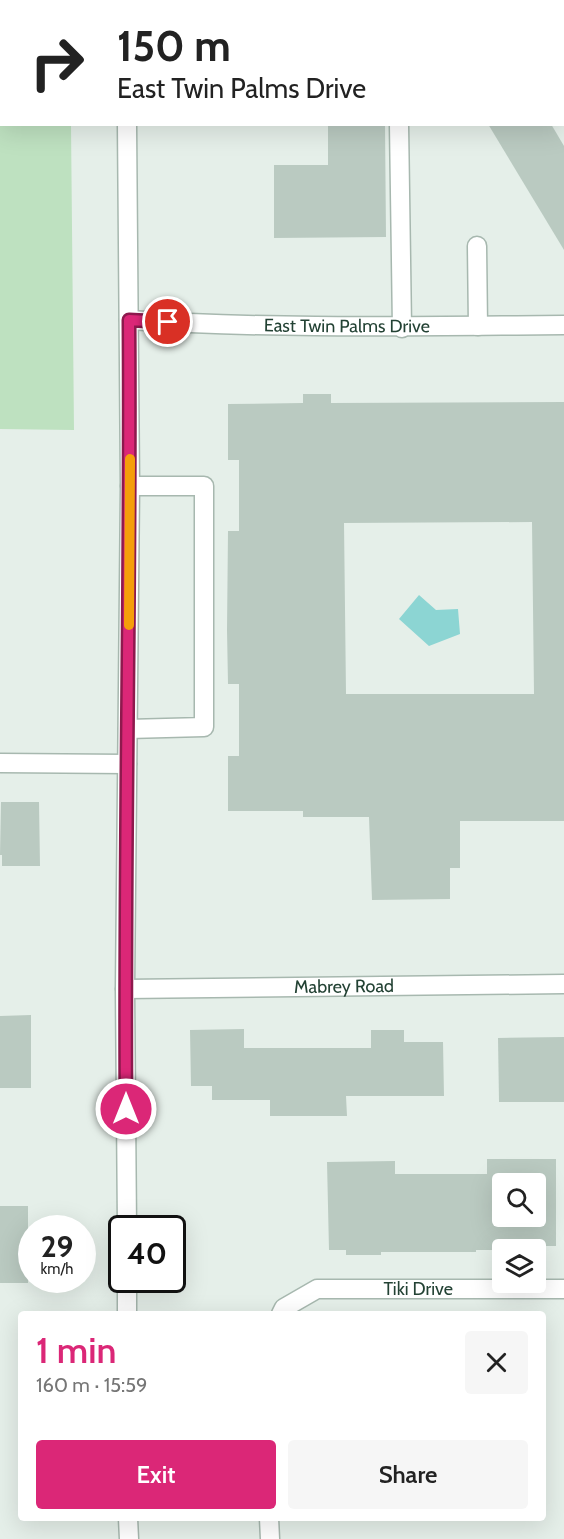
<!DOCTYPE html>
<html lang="en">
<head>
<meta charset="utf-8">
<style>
	:root { --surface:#fff; --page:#f6f6f6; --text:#222; --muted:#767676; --accent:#db2777 }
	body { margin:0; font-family:Cabin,sans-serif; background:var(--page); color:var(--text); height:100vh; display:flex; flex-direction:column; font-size:22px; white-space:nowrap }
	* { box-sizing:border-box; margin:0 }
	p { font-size:20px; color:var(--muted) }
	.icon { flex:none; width:33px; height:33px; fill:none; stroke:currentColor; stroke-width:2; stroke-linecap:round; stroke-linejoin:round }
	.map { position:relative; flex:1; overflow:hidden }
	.details { position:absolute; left:18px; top:1311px; width:528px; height:210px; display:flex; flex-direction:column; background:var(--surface); border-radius:6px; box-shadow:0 6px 24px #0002 }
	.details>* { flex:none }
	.guide { position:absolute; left:0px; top:0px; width:564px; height:126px; box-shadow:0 6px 24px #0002; background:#fff; color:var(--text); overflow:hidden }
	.tools { position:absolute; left:492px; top:1173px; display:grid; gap:12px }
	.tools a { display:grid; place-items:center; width:54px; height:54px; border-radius:6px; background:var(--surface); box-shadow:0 6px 24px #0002; font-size:30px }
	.speed { position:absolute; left:18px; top:1215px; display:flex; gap:12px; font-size:30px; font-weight:700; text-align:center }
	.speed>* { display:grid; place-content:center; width:78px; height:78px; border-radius:50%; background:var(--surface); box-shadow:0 6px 24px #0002; line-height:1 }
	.speed small { font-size:15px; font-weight:400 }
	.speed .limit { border:3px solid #111; border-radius:9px; background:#fff; color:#111 }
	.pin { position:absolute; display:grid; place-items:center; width:51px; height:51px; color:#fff; margin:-26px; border:3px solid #fff; border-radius:50%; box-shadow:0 2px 6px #0007 }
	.me { position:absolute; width:66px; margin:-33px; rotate:0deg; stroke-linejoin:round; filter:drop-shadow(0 0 4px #0008) }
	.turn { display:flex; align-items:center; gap:21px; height:126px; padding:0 18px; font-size:27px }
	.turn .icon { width:78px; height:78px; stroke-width:2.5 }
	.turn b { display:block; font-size:42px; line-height:51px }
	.round { display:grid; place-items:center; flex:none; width:63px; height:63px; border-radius:6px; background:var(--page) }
	.headline { display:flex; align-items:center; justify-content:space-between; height:102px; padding:0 18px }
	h1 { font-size:36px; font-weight:600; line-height:45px; color:var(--accent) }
	.button { display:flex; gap:12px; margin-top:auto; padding:12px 18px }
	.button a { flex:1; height:69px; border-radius:6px; background:var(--accent); color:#fff; font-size:24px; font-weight:600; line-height:69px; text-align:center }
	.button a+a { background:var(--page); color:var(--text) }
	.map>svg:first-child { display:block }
	.green { fill:#bee1c0 }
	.water { fill:#8cd5d3 }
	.building { fill:#bacac1; fill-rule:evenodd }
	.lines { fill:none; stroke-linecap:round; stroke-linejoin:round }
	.service-casing { stroke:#a7b8af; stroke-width:21 }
	.minor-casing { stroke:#a7b8af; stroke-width:21 }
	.tertiary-casing { stroke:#a7b8af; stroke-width:21 }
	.service { stroke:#fff; stroke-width:18 }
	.minor { stroke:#fff; stroke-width:18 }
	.tertiary { stroke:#fff; stroke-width:18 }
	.route-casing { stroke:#8e194d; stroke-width:15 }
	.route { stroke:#db2777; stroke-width:10 }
	.slow { stroke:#f59e0b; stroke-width:10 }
	.labels { text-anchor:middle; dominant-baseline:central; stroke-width:4.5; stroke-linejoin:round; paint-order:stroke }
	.street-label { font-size:18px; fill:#234234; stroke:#f6fbf8 }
</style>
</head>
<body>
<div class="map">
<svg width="564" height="1539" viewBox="0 0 564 1539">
	<rect width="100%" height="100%" fill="#e5efe9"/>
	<!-- green -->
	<path class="green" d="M 0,0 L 73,0 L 73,2 L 2,2 L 2,124 L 71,125 L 74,430 L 0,429 Z"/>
	<!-- water -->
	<path class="water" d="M 419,595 L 436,610 L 458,609 L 460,634 L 429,646 L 399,619 Z"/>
	<!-- building -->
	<g class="building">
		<path d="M 328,124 L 385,124 L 386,237 L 274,238 L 274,165 L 328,165 Z"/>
		<path d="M 488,124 L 551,124 L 564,146 L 564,250 Z"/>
		<path d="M 303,394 L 331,394 L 331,403 L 564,402 L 564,821 L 460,821 L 460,868 L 450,868 L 450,899 L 372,900 L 369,817 L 303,817 L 303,811 L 228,811 L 228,756 L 239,756 L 239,684 L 228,684 L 227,630 L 228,531 L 239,531 L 239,460 L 228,460 L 228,404 L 303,403 ZM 532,522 L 534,694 L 346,694 L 344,523 Z"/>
		<path d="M 1,802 L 39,802 L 40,866 L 2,866 L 2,855 L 0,855 Z"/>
		<path d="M 31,1015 L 31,1088 L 0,1088 L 0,1016 Z"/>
		<path d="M 244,1029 L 244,1048 L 371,1048 L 371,1030 L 404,1030 L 404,1042 L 443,1042 L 444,1096 L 346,1096 L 347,1116 L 270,1116 L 270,1100 L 212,1100 L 212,1086 L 191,1086 L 190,1030 Z"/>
		<path d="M 564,1037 L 564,1102 L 499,1102 L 498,1038 Z"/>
		<path d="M 487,1159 L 556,1159 L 556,1246 L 540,1246 L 540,1250 L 476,1250 L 476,1252 L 381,1252 L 381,1255 L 346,1255 L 346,1250 L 329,1250 L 327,1162 L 395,1161 L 395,1174 L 487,1174 ZM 502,1184 L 536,1184 L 536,1216 L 502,1216 Z"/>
		<rect x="0" y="1206" width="28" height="77"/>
	</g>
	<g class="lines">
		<defs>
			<g id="service">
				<path d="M 398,0 L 398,2"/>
				<path d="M 243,2 L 243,0"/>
				<path d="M 399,124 L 402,328"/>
				<path d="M 477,246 L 478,326"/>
				<path d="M 128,729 L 204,727 L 204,486 L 130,486"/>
			</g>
			<g id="minor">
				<path id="s1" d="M 129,320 C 274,329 419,326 564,325"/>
				<path d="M 0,763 L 127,764"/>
				<path id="s2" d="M 125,989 L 564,984"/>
				<path id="s3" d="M 281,1314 L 284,1308 L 317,1289 L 564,1289"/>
				<path d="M 269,1518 L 270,1539"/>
			</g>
			<g id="tertiary">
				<path d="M 127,2 L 127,0"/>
				<path d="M 127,1228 L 125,989 L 130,486 L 127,124"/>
				<path d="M 127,1280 L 127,1314"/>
				<path d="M 128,1518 L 129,1539"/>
			</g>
		</defs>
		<!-- service casing -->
		<use href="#service" class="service-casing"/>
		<!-- minor casing -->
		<use href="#minor" class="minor-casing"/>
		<!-- tertiary casing -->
		<use href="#tertiary" class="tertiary-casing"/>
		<!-- service -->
		<use href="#service" class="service"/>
		<!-- minor -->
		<use href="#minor" class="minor"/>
		<!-- tertiary -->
		<use href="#tertiary" class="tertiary"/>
	</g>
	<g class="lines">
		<defs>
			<path id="route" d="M 126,1109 C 124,846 131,583 129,320 L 168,322"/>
		</defs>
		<!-- route casing -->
		<use href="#route" class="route-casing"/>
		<!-- route -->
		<use href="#route" class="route"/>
		<!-- slow -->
		<path class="slow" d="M 129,625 L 130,459"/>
	</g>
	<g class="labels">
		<!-- street labels -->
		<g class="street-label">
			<text stroke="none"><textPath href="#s1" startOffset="218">East Twin Palms Drive</textPath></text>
			<text stroke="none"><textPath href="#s2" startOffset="219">Mabrey Road</textPath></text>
			<text stroke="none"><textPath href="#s3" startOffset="146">Tiki Drive</textPath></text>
		</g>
	</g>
</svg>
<div class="tools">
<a><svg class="icon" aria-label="search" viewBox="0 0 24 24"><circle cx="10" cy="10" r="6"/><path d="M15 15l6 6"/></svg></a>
<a><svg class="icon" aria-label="layers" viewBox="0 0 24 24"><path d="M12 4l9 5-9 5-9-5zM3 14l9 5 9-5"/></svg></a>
</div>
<div class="speed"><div>29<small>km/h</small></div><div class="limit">40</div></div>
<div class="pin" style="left:168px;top:322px;background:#d93025"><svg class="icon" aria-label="arrive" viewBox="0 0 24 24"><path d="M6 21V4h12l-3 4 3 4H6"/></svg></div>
<svg class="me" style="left:126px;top:1109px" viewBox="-20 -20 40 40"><circle r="17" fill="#db2777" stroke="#fff" stroke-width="3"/><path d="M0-11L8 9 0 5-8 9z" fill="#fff"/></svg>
<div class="guide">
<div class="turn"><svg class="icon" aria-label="right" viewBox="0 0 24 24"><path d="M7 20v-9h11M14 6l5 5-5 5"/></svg><div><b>150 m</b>East Twin Palms Drive</div></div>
</div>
<section class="details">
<div class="headline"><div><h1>1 min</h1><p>160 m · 15:59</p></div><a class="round"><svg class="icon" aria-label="close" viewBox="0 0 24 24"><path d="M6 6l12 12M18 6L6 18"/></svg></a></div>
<div class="button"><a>Exit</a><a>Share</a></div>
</section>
</div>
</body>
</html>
